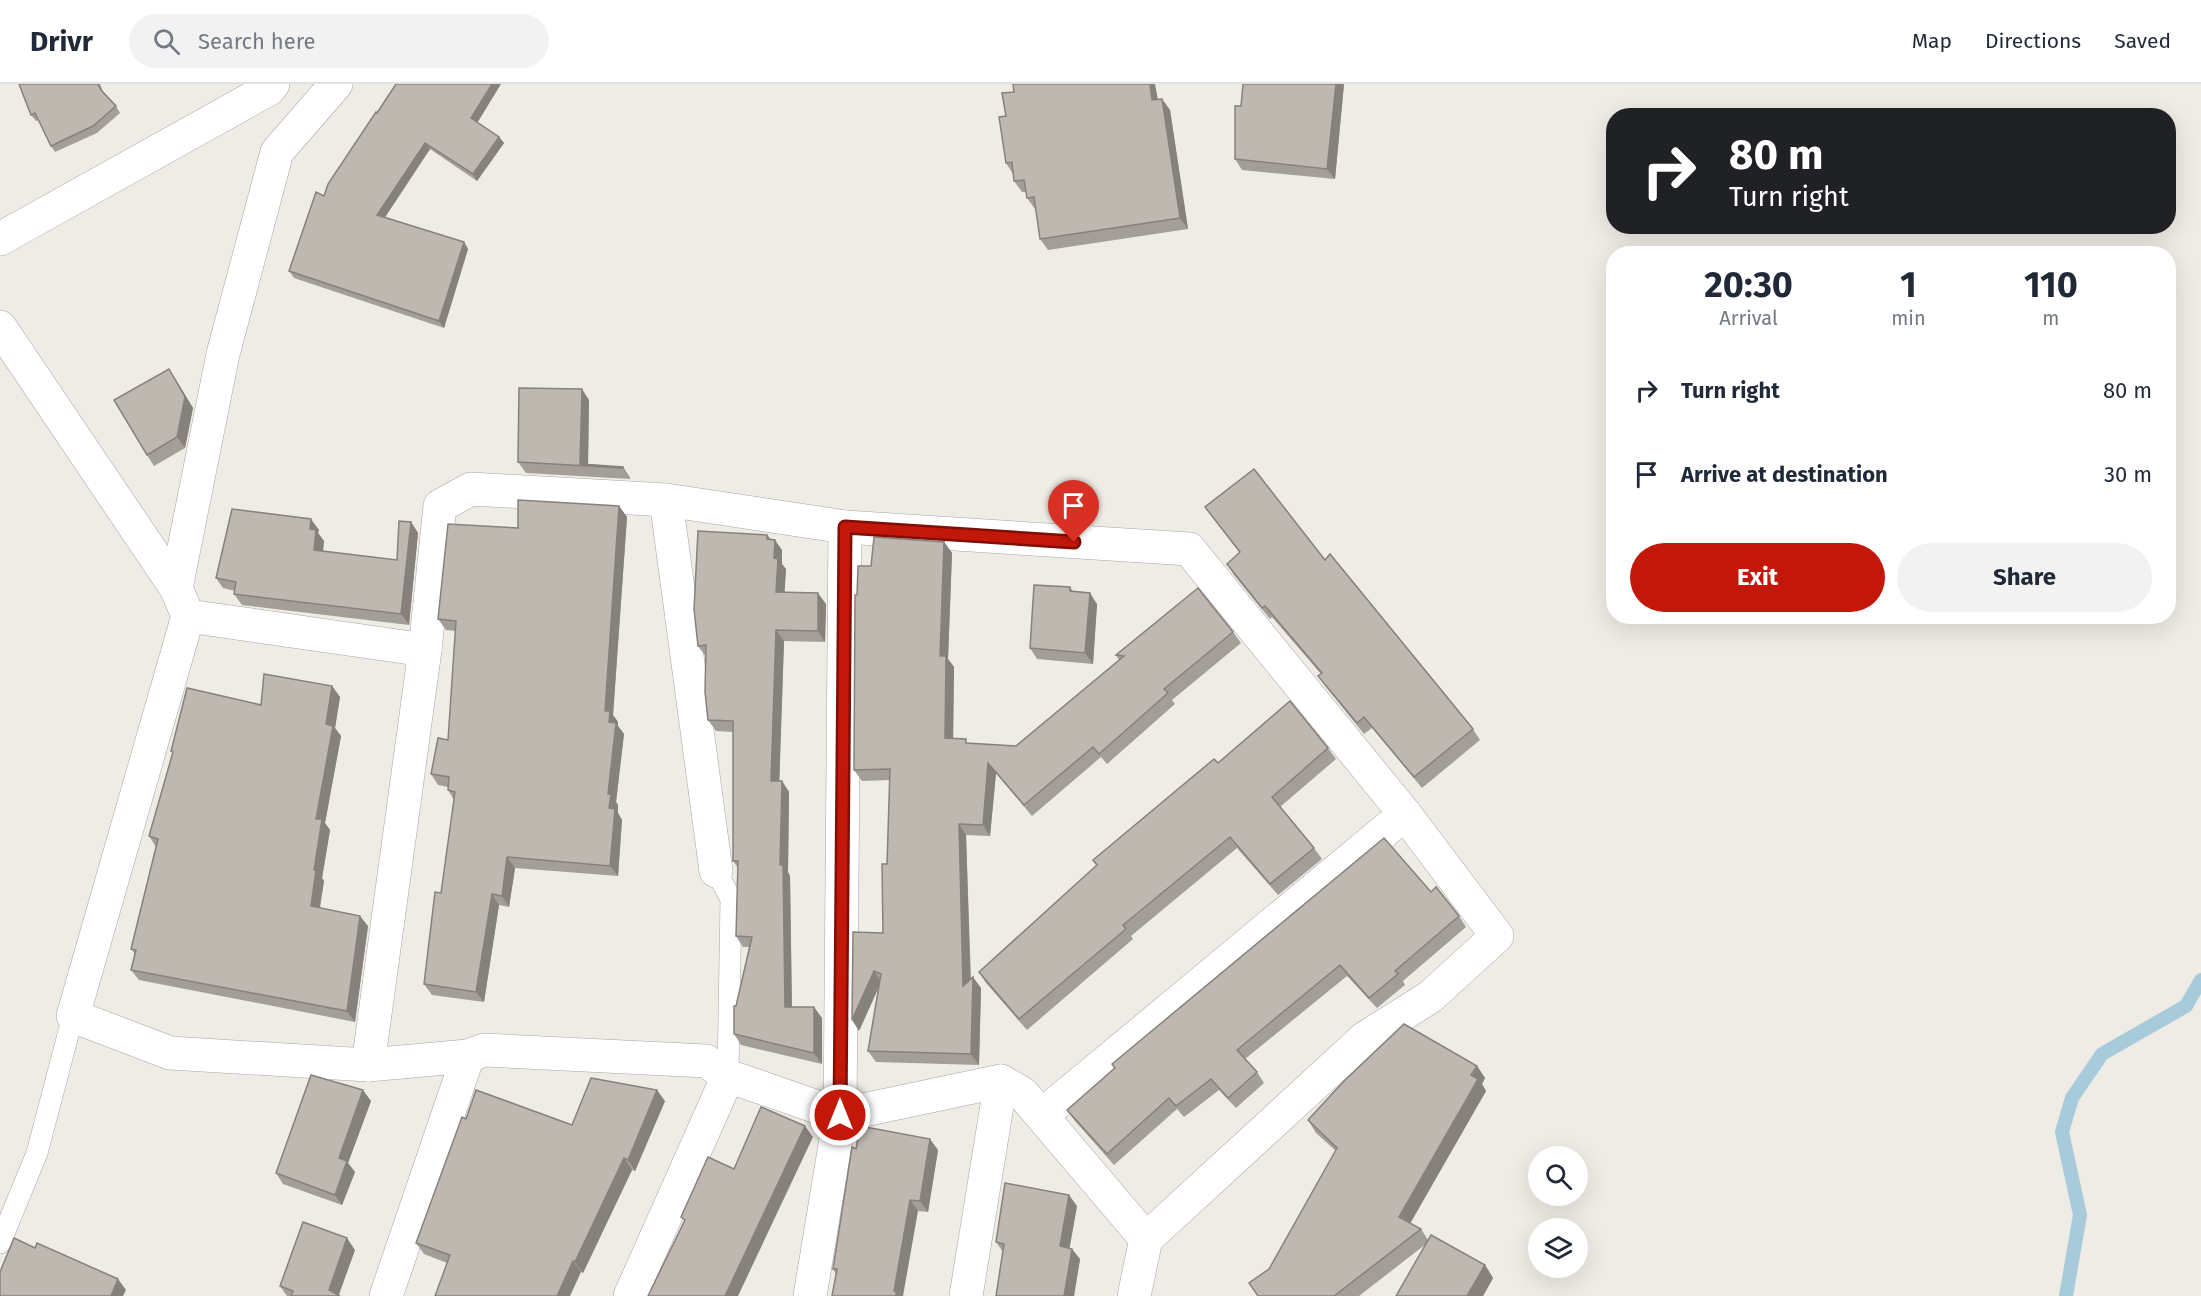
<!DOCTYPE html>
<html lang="en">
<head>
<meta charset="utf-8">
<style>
	:root { --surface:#fff; --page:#f2f2f3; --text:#1f2937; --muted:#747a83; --line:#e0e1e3; --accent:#c31709 }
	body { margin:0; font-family:"Fira Sans",sans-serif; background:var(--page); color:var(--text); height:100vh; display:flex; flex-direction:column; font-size:22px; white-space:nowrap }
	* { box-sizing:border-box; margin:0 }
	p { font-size:20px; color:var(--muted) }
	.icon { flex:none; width:33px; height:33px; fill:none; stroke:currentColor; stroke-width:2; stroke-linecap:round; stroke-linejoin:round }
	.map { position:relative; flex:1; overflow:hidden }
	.details { position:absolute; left:1606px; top:162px; width:570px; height:378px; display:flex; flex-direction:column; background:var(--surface); border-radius:24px; box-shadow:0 6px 24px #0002 }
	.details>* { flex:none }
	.guide { position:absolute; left:1606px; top:24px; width:570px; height:126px; border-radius:24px; box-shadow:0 6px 24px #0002; background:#202124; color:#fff; overflow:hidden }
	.controls { position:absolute; left:1528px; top:1062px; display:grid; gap:12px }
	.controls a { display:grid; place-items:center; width:60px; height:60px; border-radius:50%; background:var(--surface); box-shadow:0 6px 24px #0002; font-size:30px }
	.pin { position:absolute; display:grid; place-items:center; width:51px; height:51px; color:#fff; margin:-62px -26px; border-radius:50% 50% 50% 0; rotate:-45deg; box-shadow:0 0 6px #0007 }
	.pin .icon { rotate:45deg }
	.me { position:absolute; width:66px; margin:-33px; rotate:0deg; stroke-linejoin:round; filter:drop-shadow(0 0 4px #0008) }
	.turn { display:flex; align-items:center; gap:21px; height:126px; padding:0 24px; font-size:27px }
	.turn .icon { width:78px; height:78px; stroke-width:2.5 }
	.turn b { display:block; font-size:42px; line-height:51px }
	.eta { display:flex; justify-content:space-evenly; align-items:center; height:102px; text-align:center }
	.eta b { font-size:36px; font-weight:700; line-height:42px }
	.cta { display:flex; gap:12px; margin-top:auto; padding:12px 24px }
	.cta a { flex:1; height:69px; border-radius:36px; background:var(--accent); color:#fff; font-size:24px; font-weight:700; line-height:69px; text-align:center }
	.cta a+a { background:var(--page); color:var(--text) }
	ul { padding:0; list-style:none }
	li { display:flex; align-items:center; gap:18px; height:84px; padding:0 24px }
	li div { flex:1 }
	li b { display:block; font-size:22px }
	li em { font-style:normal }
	header { display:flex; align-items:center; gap:36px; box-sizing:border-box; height:84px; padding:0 30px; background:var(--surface); border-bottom:2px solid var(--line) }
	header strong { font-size:28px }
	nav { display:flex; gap:33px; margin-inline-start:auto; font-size:21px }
	.search { width:420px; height:54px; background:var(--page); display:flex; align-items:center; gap:15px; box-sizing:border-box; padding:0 21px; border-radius:33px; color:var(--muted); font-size:22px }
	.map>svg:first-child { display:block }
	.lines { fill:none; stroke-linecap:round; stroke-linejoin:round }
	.stream { stroke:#a7cbda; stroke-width:14 }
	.service-casing { stroke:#a5a5a5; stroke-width:22 }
	.minor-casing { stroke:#a5a5a5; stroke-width:34 }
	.tertiary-casing { stroke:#a5a5a5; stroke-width:34 }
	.service { stroke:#fff; stroke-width:21 }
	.minor { stroke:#fff; stroke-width:33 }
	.tertiary { stroke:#fff; stroke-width:33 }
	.wall { fill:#a49e98 }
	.shaded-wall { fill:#86817c }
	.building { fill:#bfb8b1; stroke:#86817c; stroke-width:1.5 }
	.route-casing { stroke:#7f0f06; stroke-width:15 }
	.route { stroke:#c31709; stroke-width:10 }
</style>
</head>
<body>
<header>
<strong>Drivr</strong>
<div class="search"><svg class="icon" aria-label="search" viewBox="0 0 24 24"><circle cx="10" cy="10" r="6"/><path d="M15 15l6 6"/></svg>Search here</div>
<nav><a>Map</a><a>Directions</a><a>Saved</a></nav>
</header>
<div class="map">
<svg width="2201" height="1212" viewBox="0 0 2201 1212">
	<rect width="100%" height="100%" fill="#efece5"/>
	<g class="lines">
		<!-- stream -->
		<path class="stream" d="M 2066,1212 L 2080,1131 L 2062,1048 L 2072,1014 L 2102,970 L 2186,922 L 2201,896"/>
		<defs>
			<g id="service">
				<path d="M 716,787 L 731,815 L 728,992"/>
				<path d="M 0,1159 L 37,1069 L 73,932"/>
			</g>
			<g id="minor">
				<path d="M 336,0 L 277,68 L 223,270 L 176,504 L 188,532 L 73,932 L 170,969 L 368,981 L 468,972 L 484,966 L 706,977 L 728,992 L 840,1031 L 845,443"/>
				<path d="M 0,243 L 176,504"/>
				<path d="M 666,416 L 716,787"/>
				<path d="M 188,532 L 425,566 L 440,422 L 471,405 L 666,416 L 845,443 L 1189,465 L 1405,730 L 1497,852 L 1430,913 L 1365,954 L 1146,1155 L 1134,1212"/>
				<path d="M 368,981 L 425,566"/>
				<path d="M 1042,1031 L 1405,730"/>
				<path d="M 386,1212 L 468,972"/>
				<path d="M 630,1212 L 728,992"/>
				<path d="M 810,1212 L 840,1031 L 1001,997"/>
				<path d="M 966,1212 L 1001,997 L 1022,1009 L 1146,1155"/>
			</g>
			<path id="tertiary" d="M 0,155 L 269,5 L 273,0"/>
		</defs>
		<!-- service casing -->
		<use href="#service" class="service-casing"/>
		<!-- minor casing -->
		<use href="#minor" class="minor-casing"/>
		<!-- tertiary casing -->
		<use href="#tertiary" class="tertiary-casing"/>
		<!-- service -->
		<use href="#service" class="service"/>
		<!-- minor -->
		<use href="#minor" class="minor"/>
		<!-- tertiary -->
		<use href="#tertiary" class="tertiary"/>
	</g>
	<!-- wall -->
	<g class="wall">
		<path d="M 19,0 L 100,0 L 104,10 L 116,22 L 120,29 L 97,49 L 55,68 L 51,62 L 39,36 L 36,37 L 31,31 Z"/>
		<path d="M 1344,0 L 1335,95 L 1242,86 L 1235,75 L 1241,22 Z"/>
		<path d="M 1162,15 L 1170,26 L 1188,145 L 1048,166 L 1040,155 L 1036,125 L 1035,125 L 1027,114 L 1026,108 L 1022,108 L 1014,97 L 1013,90 L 1006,79 L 1158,16 Z"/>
		<path d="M 377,29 L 477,38 L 499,53 L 504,59 L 477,97 L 430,65 L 384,134 L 464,158 L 468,165 L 444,244 L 294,194 L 289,187 L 324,112 Z"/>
		<path d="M 176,296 L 193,324 L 185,364 L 154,382 L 147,371 Z"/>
		<path d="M 589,316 L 588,380 L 623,383 L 630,394 L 630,395 L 526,389 L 518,378 Z"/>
		<path d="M 619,422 L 627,433 L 613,631 L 618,638 L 618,642 L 624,650 L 616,718 L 618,721 L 618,729 L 622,736 L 618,792 L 515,784 L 509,823 L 499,821 L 484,918 L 432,911 L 424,900 L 441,809 L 454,716 L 448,706 L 448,703 L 438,701 L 431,690 L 448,656 L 456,547 L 446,546 L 438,535 L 518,444 Z"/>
		<path d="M 1205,423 L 1325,476 L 1473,645 L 1480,656 L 1422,704 L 1372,644 L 1364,650 L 1326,603 L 1318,592 L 1321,590 L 1272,533 L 1270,535 L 1234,491 L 1227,480 L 1240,469 Z"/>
		<path d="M 411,438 L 418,449 L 409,541 L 242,521 L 234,510 L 235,507 L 223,504 L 216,494 L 319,446 L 318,449 L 324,457 L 323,467 L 397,476 Z"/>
		<path d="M 767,451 L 782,466 L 782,480 L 786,485 L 784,508 L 826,520 L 825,558 L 784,557 L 779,697 L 782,697 L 789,708 L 788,788 L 790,792 L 792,923 L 822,934 L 822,980 L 741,961 L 734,950 L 736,922 L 749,863 L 743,863 L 736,852 L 738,784 L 733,777 L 733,648 L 716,647 L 708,636 L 706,573 L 698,562 Z"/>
		<path d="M 944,458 L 952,469 L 948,575 L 954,583 L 953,655 L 969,660 L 1016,662 L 1119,576 L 1116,571 L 1233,548 L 1241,559 L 1172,616 L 1175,620 L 1107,680 L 1101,673 L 1032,732 L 996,689 L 990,752 L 966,751 L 971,895 L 981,904 L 979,981 L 876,978 L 868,967 L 878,905 L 859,947 L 883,849 L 887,780 L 890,696 L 862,697 L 854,686 L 857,511 L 871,482 Z"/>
		<path d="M 1070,503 L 1073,507 L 1097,520 L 1093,580 L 1037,575 L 1030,564 Z"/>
		<path d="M 332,602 L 340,613 L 335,644 L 341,652 L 325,739 L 330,746 L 322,794 L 324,797 L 320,824 L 368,842 L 355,938 L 139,896 L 131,886 L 135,870 L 131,865 L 156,763 L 149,752 L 173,669 L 171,667 L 261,621 Z"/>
		<path d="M 1328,664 L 1336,675 L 1280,723 L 1314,764 L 1322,775 L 1278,811 L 1237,764 L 1131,852 L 1133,855 L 1027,946 L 986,899 L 979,888 L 1097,782 L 1093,776 L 1218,679 Z"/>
		<path d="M 1431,808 L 1459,832 L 1466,843 L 1403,897 L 1405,901 L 1377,924 L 1347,892 L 1245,975 L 1257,988 L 1264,999 L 1236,1024 L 1219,1006 L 1184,1033 L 1177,1025 L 1114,1081 L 1075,1037 L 1067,1026 L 1114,984 L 1112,980 Z"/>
		<path d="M 1477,982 L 1485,994 L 1482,1000 L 1486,1007 L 1410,1139 L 1421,1145 L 1428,1156 L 1485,1181 L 1493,1194 L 1483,1212 L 1396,1212 L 1426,1160 L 1359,1212 L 1257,1212 L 1269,1185 L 1336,1067 L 1316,1049 L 1308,1036 Z"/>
		<path d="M 371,1017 L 348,1079 L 355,1088 L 342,1121 L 283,1100 L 276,1089 Z"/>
		<path d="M 665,1017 L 635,1087 L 632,1086 L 583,1189 L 581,1188 L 447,1179 L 424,1170 L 416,1159 L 466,1035 L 572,1041 Z"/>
		<path d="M 856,1065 L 938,1066 L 928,1128 L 918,1127 L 836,1190 L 833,1185 Z"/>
		<path d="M 1077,1122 L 1069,1164 L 1080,1175 L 1074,1212 L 996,1212 L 1003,1168 L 996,1158 Z"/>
		<path d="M 355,1166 L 339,1211 L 340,1212 L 287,1212 L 280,1202 Z"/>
	</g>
	<!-- shaded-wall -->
	<g class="shaded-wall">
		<path d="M 492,0 L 501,0 L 476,41 L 471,34 Z"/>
		<path d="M 1150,0 L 1155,0 L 1160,27 L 1152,16 Z"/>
		<path d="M 1336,0 L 1344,0 L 1335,95 L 1327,85 Z"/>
		<path d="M 1162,15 L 1170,26 L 1188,145 L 1180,134 Z"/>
		<path d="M 499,53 L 504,59 L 477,97 L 473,90 Z"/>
		<path d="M 425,59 L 430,65 L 382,138 L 377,131 Z"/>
		<path d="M 464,158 L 468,165 L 444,244 L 439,237 Z"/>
		<path d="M 169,285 L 176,296 L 193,324 L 185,364 L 177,353 Z"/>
		<path d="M 582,305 L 589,316 L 588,382 L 580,380 Z"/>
		<path d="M 623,383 L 630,394 L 630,395 L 623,384 Z"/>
		<path d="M 619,422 L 627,433 L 613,631 L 618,638 L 618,642 L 624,650 L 616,718 L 618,721 L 618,729 L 622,736 L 618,792 L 610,782 L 608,710 L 609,638 L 605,627 Z"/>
		<path d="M 311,435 L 319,446 L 318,449 L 324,457 L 322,477 L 314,466 L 310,445 Z"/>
		<path d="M 411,438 L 418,449 L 409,541 L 401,530 Z"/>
		<path d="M 767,451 L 774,461 L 775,456 L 782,466 L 782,480 L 786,485 L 784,519 L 776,508 L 774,474 L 767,455 Z"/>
		<path d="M 944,458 L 952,469 L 948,575 L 954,583 L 953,665 L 945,654 L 940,572 Z"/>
		<path d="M 818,509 L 826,520 L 825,558 L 818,547 Z"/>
		<path d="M 1090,509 L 1097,520 L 1093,580 L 1085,569 Z"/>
		<path d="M 776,546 L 784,557 L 779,708 L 771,697 Z"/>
		<path d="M 332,602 L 340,613 L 335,644 L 341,652 L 325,739 L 330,746 L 322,794 L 324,797 L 318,833 L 311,822 L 314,786 L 316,735 L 326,640 Z"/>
		<path d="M 988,679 L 996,689 L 990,752 L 983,741 Z"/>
		<path d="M 782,697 L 789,708 L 788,788 L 790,792 L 792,934 L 785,923 L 780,781 Z"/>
		<path d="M 959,740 L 966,751 L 971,913 L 963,902 Z"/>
		<path d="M 507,773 L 515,784 L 509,823 L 502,812 Z"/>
		<path d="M 492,810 L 499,821 L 484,918 L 476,908 Z"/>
		<path d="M 360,832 L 368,842 L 355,938 L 347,927 Z"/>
		<path d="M 874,887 L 881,898 L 859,947 L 852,936 Z"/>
		<path d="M 973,893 L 981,904 L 979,981 L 971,970 Z"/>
		<path d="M 814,923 L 822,934 L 822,980 L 814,969 Z"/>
		<path d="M 1477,982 L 1485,994 L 1482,1000 L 1486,1007 L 1407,1145 L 1399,1133 Z"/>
		<path d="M 363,1006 L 371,1017 L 348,1079 L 355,1088 L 342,1121 L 335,1111 L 339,1074 Z"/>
		<path d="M 657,1006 L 665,1017 L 635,1087 L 628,1076 Z"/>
		<path d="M 805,1042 L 813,1053 L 738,1212 L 725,1212 Z"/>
		<path d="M 930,1055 L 938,1066 L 928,1128 L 920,1117 Z"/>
		<path d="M 624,1074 L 632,1086 L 583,1189 L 575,1178 Z"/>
		<path d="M 1069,1111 L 1077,1122 L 1068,1173 L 1060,1162 Z"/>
		<path d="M 910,1116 L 918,1127 L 903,1212 L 896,1212 L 894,1207 Z"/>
		<path d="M 347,1154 L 355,1166 L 338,1212 L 329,1206 Z"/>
		<path d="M 1072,1165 L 1080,1175 L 1074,1212 L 1064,1212 Z"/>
		<path d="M 573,1177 L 581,1188 L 570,1212 L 557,1212 Z"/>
		<path d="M 1485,1181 L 1493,1194 L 1483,1212 L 1467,1212 Z"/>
		<path d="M 118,1195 L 126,1206 L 123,1212 L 111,1212 Z"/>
	</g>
	<!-- building -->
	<g class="building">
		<path d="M 19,0 L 98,0 L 101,6 L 116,22 L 93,42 L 51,62 L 35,29 L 31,31 Z"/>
		<path d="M 396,0 L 492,0 L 471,34 L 499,53 L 473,90 L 425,59 L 377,131 L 464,158 L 439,237 L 289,187 L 316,108 L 324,112 L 328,100 L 376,28 L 377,29 Z"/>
		<path d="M 1013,0 L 1150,0 L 1152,16 L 1162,15 L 1180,134 L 1040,155 L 1034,113 L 1027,114 L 1024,96 L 1014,97 L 1012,78 L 1006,79 L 999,33 L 1006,32 L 1002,9 L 1014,8 Z"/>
		<path d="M 1243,0 L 1336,0 L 1327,85 L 1235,75 L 1235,22 L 1241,22 Z"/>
		<path d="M 169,285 L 185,313 L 177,353 L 147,371 L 114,316 Z"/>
		<path d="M 519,304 L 582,305 L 580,380 L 623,383 L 623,384 L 518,378 Z"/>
		<path d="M 1254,385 L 1325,476 L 1330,470 L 1473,645 L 1414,693 L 1364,633 L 1357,639 L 1318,592 L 1322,589 L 1265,522 L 1262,524 L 1227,480 L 1240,468 L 1205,423 Z"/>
		<path d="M 518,416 L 619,422 L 605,627 L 610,627 L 609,638 L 616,639 L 608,710 L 611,710 L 609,724 L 615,725 L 610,782 L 507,773 L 502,812 L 492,810 L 476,908 L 424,900 L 435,808 L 441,809 L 455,708 L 448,706 L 449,693 L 431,690 L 438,654 L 448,656 L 456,537 L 438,535 L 448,440 L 518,444 Z"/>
		<path d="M 232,425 L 311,435 L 310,445 L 316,446 L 314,466 L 397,476 L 399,437 L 411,438 L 401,530 L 234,510 L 236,498 L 216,494 Z"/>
		<path d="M 698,447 L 767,451 L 767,455 L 775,456 L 774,474 L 778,475 L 776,508 L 818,509 L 818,547 L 776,546 L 771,697 L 782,697 L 780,781 L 783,781 L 785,923 L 814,923 L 814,969 L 734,950 L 734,922 L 736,922 L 752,853 L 736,852 L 738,777 L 733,777 L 733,637 L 708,636 L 705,608 L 706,561 L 698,562 L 694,525 Z"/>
		<path d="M 874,453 L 944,458 L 940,572 L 946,572 L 945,654 L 966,655 L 966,659 L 1016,662 L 1124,572 L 1116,571 L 1198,504 L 1233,548 L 1164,605 L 1168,609 L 1099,670 L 1093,663 L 1024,721 L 988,679 L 983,741 L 959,740 L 963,902 L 973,893 L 971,970 L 868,967 L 881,890 L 874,887 L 852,936 L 853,848 L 883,849 L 882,780 L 887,780 L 890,685 L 854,686 L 855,511 L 857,511 L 858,482 L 871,482 Z"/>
		<path d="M 1034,501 L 1070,503 L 1070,507 L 1090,509 L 1085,569 L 1030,564 Z"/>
		<path d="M 264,590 L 332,602 L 326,640 L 333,642 L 316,735 L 322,735 L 314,786 L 316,786 L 311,822 L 360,832 L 347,927 L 131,886 L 136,866 L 131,865 L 158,755 L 149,752 L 173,668 L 171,667 L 187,604 L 261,621 Z"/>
		<path d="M 1290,617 L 1328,664 L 1272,713 L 1314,764 L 1270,800 L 1230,753 L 1123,841 L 1126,845 L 1019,935 L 979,888 L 1097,781 L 1093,776 L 1214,675 L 1218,679 Z"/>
		<path d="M 1384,754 L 1431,808 L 1436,803 L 1459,832 L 1395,887 L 1398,890 L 1369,914 L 1340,881 L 1237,966 L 1257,988 L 1228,1014 L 1211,995 L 1176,1022 L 1169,1014 L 1107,1070 L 1067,1026 L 1115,984 L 1112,980 Z"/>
		<path d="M 1404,940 L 1477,982 L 1471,991 L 1478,995 L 1399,1133 L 1421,1145 L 1334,1212 L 1258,1212 L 1249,1199 L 1269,1185 L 1337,1064 L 1308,1036 L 1343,998 Z"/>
		<path d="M 311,991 L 363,1006 L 339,1074 L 347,1077 L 335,1111 L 276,1089 Z"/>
		<path d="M 591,994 L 657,1006 L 628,1076 L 624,1074 L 575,1178 L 573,1177 L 557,1212 L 435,1212 L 450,1171 L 416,1159 L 462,1033 L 466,1035 L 476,1006 L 572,1041 Z"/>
		<path d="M 761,1023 L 805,1042 L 725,1212 L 648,1212 L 685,1136 L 681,1133 L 708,1073 L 734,1085 Z"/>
		<path d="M 860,1042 L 930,1055 L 920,1117 L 910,1116 L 894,1207 L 896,1207 L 896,1212 L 832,1212 L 837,1185 L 833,1185 L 852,1063 L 856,1065 Z"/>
		<path d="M 1005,1099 L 1069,1111 L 1060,1162 L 1072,1165 L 1064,1212 L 996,1212 L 1004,1160 L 996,1158 Z"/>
		<path d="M 303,1138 L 347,1154 L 329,1206 L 340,1212 L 291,1212 L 293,1207 L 280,1202 Z"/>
		<path d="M 1431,1151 L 1485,1181 L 1467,1212 L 1396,1212 Z"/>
		<path d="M 14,1154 L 35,1164 L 37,1159 L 118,1195 L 111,1212 L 0,1212 L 0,1188 Z"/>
	</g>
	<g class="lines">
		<defs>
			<path id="route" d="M 840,1031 L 845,443 L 1074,458"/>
		</defs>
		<!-- route casing -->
		<use href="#route" class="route-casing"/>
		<!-- route -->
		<use href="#route" class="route"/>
	</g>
</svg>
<div class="controls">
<a><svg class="icon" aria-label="search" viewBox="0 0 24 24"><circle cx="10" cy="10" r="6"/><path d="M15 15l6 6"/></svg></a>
<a><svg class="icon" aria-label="layers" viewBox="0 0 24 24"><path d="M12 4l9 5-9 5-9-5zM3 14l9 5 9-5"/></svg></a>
</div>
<div class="pin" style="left:1074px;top:458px;background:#d93025"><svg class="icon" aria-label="arrive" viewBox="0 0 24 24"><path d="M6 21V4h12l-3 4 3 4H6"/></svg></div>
<svg class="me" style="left:840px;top:1031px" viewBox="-20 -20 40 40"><circle r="17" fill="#c31709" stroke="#fff" stroke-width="3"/><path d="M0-11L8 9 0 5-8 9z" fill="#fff"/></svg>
<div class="guide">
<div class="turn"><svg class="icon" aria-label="right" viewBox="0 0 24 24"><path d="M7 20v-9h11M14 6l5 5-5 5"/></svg><div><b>80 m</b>Turn right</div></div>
</div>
<section class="details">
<div class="eta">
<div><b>20:30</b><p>Arrival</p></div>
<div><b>1</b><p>min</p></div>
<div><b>110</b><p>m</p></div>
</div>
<ul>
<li><svg class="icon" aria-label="right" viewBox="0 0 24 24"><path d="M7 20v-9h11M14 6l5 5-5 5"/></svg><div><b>Turn right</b></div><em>80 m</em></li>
<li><svg class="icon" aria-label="arrive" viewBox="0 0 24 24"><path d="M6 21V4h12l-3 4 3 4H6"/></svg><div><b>Arrive at destination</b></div><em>30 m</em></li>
</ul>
<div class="cta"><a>Exit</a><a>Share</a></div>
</section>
</div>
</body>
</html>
